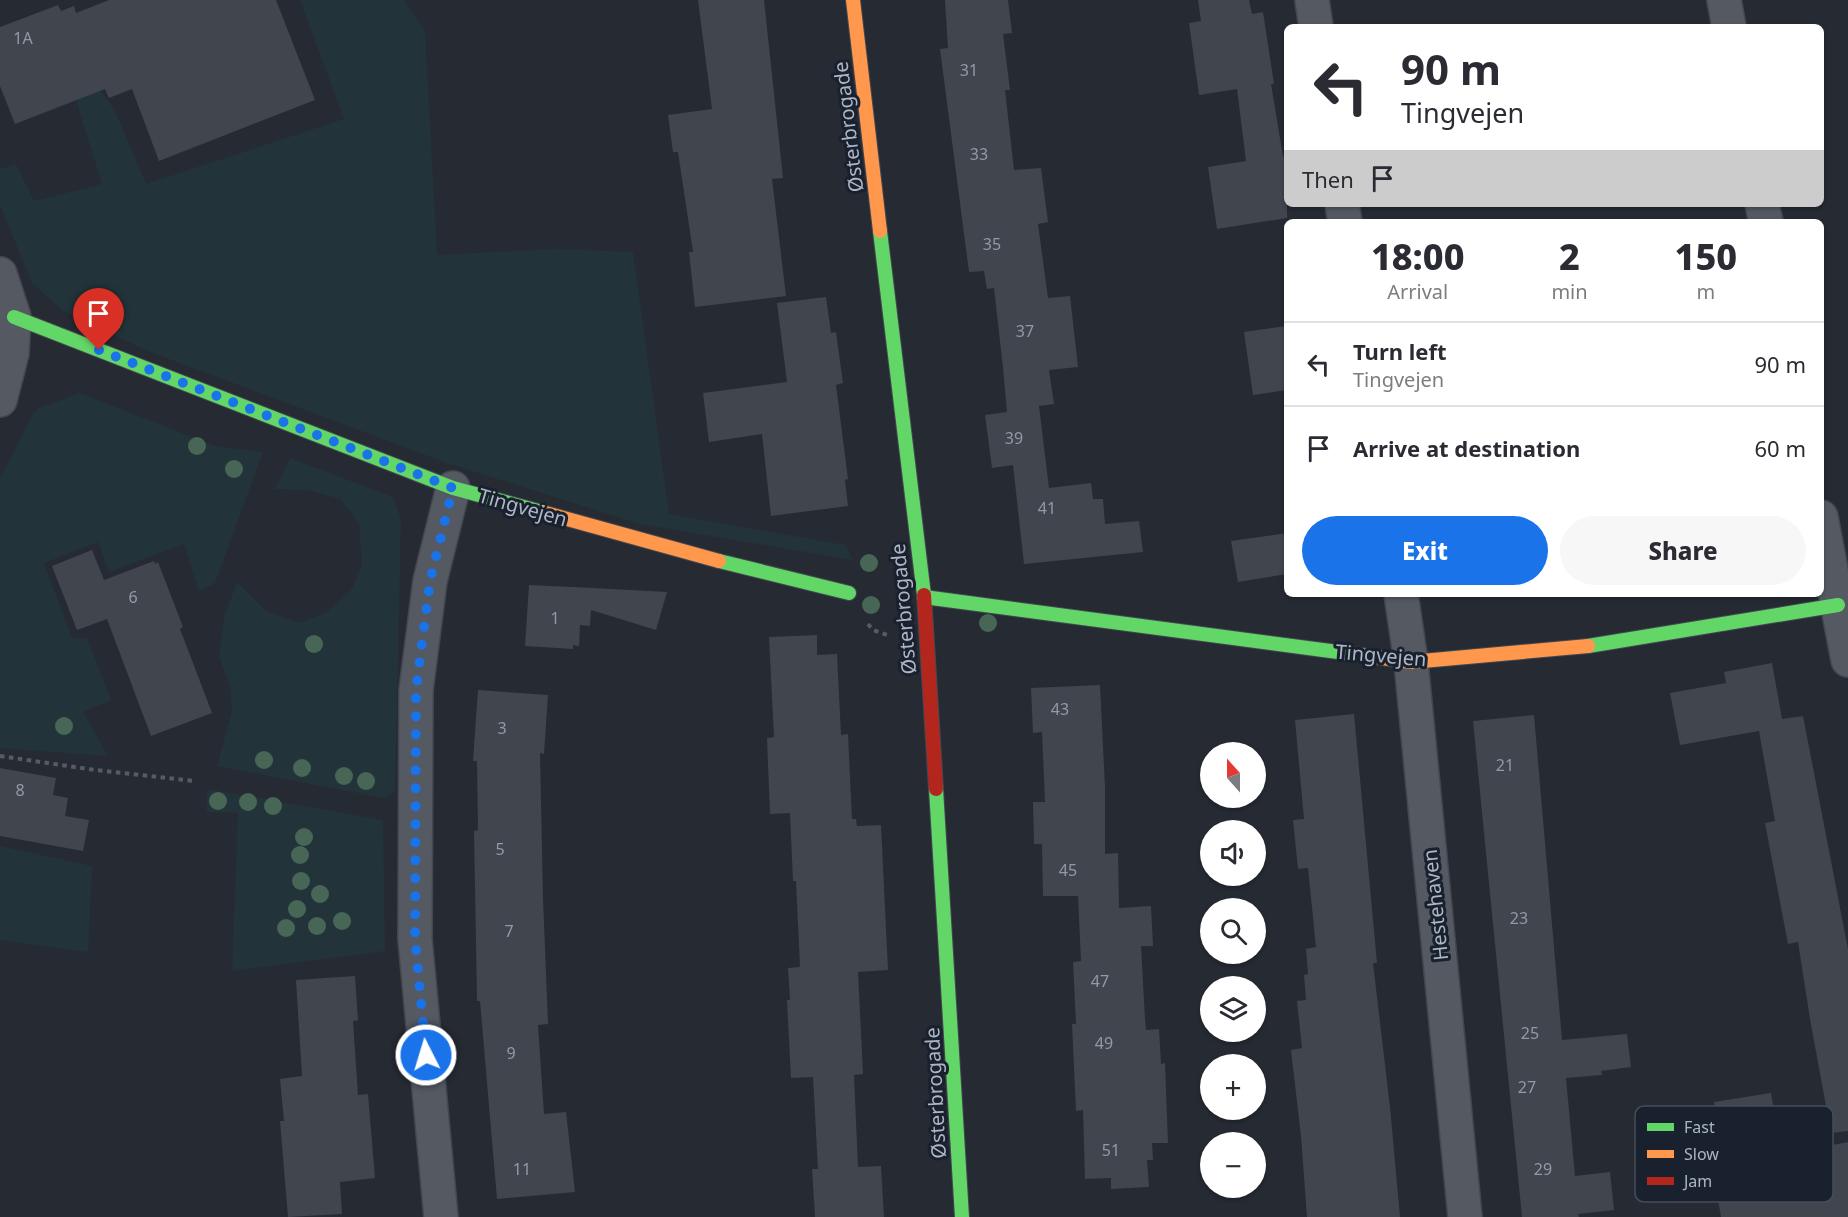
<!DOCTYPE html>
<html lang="en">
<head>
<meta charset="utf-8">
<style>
	:root { --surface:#fff; --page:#f7f7f7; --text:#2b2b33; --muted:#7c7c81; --line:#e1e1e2; --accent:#1a73e8 }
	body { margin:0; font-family:"Noto Sans",sans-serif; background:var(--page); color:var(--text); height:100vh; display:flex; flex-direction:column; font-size:22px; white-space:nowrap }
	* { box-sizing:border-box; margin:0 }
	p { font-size:20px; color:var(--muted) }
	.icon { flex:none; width:33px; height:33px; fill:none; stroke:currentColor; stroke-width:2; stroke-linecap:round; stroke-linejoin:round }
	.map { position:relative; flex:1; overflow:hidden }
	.side { position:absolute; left:1284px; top:219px; width:540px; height:378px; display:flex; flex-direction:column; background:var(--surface); border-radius:9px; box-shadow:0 2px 4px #0004 }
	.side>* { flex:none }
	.hud { position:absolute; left:1284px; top:24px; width:540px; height:183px; border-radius:9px; box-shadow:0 2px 4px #0004; background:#fff; color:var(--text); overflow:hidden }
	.needle { width:39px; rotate:339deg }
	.tools { position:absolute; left:1200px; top:742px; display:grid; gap:12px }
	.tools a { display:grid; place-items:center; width:66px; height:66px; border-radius:50%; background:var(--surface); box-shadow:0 2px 4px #0004; font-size:30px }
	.pin { position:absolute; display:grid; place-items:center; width:51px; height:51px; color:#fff; margin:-62px -26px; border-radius:50% 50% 50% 0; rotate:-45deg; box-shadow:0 0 6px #0007 }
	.pin .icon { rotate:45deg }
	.me { position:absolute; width:66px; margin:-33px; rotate:355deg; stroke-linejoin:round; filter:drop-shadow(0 0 4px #0008) }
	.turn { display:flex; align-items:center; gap:21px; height:126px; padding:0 18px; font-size:27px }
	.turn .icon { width:78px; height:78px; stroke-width:2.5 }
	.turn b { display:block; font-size:42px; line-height:51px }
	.then { display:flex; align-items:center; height:57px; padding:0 18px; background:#0003; gap:12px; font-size:22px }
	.eta { display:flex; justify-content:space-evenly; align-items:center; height:102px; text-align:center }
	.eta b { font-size:36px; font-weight:800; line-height:42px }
	.action { display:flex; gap:12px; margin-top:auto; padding:12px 18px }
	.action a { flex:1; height:69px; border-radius:36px; background:var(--accent); color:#fff; font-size:24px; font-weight:800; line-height:69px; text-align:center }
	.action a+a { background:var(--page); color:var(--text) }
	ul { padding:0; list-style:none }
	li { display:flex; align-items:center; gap:18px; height:84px; padding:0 18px; border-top:2px solid var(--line) }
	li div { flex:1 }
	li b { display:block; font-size:22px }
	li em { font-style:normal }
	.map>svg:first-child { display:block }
	.green { fill:#223439 }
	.building { fill:#40454e }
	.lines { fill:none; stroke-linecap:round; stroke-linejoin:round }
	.street-casing { stroke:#434750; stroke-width:36 }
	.fast-casing { stroke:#434750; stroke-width:16 }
	.slow-casing { stroke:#434750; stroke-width:16 }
	.jam-casing { stroke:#434750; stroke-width:16 }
	.path { stroke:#575c64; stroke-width:4; stroke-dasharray:4.5 4.5; stroke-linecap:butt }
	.street { stroke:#555962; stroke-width:33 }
	.fast { stroke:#63d668; stroke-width:14 }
	.slow { stroke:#ff974d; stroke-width:14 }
	.jam { stroke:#b3261e; stroke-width:14 }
	.tree { fill:#486656 }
	.route { stroke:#1a73e8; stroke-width:10; stroke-dasharray:0 18 }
	.labels { text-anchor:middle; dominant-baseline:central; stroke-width:6; stroke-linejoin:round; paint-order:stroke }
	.number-label { font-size:16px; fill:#929aa8 }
	.street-label { font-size:20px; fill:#aeb6c6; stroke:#19212e }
	.key { fill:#19212e; stroke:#464e5c; stroke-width:1.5 }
	.key-label { font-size:16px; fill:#aeb6c6 }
</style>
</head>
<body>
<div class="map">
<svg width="1848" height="1217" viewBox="0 0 1848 1217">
	<rect width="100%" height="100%" fill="#262a33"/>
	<!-- green -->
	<g class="green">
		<path d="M 300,0 L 404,0 L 425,31 L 437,255 L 557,249 L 633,252 L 669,514 L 845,545 L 853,560 L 640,524 L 447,463 L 150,352 L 62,310 L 32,283 L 0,205 L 0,169 L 16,164 L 34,201 L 102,184 L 72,87 L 94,82 L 115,111 L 146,184 L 344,119 Z"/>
		<path d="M 80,393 L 215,446 L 263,452 L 215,583 L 199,591 L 184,544 L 109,572 L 98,542 L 44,563 L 72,638 L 87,638 L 111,700 L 83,712 L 108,756 L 0,748 L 0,478 L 34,412 L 39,408 Z"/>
		<path d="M 290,458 L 393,497 L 401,519 L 395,791 L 384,798 L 217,766 L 232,711 L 230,686 L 219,656 L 224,618 L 237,582 L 266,611 L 300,623 L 327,612 L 352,589 L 362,564 L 359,523 L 340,499 L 308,490 L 275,489 Z"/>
		<path d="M 207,789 L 383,820 L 385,951 L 232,971 L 238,813 L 207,812 Z"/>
		<path d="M 0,846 L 92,866 L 88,952 L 0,940 Z"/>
	</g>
	<!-- building -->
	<g class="building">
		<path d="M 109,0 L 276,0 L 315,100 L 159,161 L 132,89 L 109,98 L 105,89 L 15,124 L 0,86 L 0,27 L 58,5 L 61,11 L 74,6 L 76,13 Z"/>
		<path d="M 698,0 L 764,0 L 783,178 L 772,179 L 786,296 L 695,307 L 689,252 L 693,252 L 678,152 L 673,152 L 668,115 L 712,109 Z"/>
		<path d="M 945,0 L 1008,0 L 1012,33 L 1003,34 L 1010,90 L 1005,90 L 1014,170 L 1041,168 L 1048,222 L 1038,224 L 1048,298 L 1070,296 L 1078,367 L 1049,370 L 1054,404 L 1039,406 L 1049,488 L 1091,483 L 1093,499 L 1103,499 L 1105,524 L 1139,521 L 1143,552 L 1024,564 L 1013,465 L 992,468 L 985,415 L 1007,412 L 1003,368 L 994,288 L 987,289 L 984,271 L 969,272 L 940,49 L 948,48 Z"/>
		<path d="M 1198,0 L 1249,0 L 1252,14 L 1263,12 L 1274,84 L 1271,84 L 1283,156 L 1287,154 L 1287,218 L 1217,229 L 1208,167 L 1246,161 L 1237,89 L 1199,95 L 1189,23 L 1201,21 Z"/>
		<path d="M 826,297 L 831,333 L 836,332 L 843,383 L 836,385 L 848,479 L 845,480 L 848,506 L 771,516 L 762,434 L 709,442 L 703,393 L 787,382 L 777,303 Z"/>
		<path d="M 1287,326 L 1287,390 L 1253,395 L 1244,332 Z"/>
		<path d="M 1287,533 L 1287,574 L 1238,582 L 1231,541 Z"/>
		<path d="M 92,550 L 104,580 L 154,561 L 155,564 L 158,562 L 183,627 L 180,629 L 212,713 L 151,736 L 107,619 L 77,630 L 52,566 Z"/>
		<path d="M 529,585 L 593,588 L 667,592 L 656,630 L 591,610 L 590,626 L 580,625 L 579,646 L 573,645 L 573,649 L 525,646 Z"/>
		<path d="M 817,635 L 817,655 L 837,654 L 841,735 L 848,734 L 852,819 L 856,819 L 857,826 L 881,825 L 888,970 L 858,972 L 863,1074 L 854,1075 L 858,1167 L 881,1166 L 884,1217 L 815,1217 L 812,1169 L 818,1169 L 813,1077 L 791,1078 L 787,1000 L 790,1000 L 788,968 L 800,967 L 796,881 L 793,881 L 790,813 L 770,814 L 767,738 L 774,737 L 769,637 Z"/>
		<path d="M 1772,663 L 1782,719 L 1803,716 L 1848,949 L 1848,1131 L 1831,1133 L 1810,1019 L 1798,942 L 1788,944 L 1765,823 L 1775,821 L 1759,731 L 1680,745 L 1670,693 L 1726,683 L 1724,672 Z"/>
		<path d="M 1100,685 L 1105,787 L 1105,854 L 1118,853 L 1119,908 L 1151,906 L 1153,946 L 1141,946 L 1145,1019 L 1146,1030 L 1159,1029 L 1161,1064 L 1165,1063 L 1168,1143 L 1152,1143 L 1153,1160 L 1147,1160 L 1149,1187 L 1111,1189 L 1111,1178 L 1085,1179 L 1083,1110 L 1076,1111 L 1072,1024 L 1076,1024 L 1073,962 L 1081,961 L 1078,896 L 1043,896 L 1042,844 L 1034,844 L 1033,802 L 1045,802 L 1042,732 L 1033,733 L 1031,688 Z"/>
		<path d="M 478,690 L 548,695 L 544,754 L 540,753 L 543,898 L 548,1024 L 538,1025 L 544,1114 L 566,1112 L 575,1192 L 497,1199 L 480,1001 L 477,1001 L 474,831 L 478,830 L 477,761 L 473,761 Z"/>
		<path d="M 1354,714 L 1377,963 L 1373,963 L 1390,1107 L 1400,1217 L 1307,1217 L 1301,1136 L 1291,1050 L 1302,1048 L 1297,1001 L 1306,1000 L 1304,975 L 1308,974 L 1306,949 L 1316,947 L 1308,868 L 1298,869 L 1293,820 L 1304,819 L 1295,720 Z"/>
		<path d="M 1534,715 L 1562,1040 L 1627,1034 L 1631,1067 L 1601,1071 L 1602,1075 L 1566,1078 L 1575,1176 L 1610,1172 L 1614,1210 L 1578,1214 L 1579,1217 L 1522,1217 L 1473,721 Z"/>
		<path d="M 0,768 L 56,778 L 53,795 L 68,798 L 65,816 L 89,820 L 83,851 L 0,836 Z"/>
		<path d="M 355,976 L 358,1020 L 353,1021 L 358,1095 L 368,1094 L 375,1178 L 340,1182 L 342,1214 L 288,1217 L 280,1121 L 284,1121 L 280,1079 L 302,1076 L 296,980 Z"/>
		<path d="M 1771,1093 L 1782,1155 L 1848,1142 L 1848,1217 L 1721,1217 L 1713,1170 L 1717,1169 L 1708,1117 L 1716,1115 L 1714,1102 Z"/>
	</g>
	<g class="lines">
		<defs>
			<g id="street">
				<path d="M 1312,0 L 1316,27"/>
				<path d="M 1724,0 L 1729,27"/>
				<path d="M 1342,204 L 1345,222"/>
				<path d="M 1762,204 L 1766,222"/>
				<path d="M 0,274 L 14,317 L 12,353 L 0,400"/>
				<path d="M 1821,517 L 1848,660"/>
				<path d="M 1401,594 L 1411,662 L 1465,1217"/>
				<path d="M 441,1217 L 415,939 L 416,690 L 430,581 L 453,488"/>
			</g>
			<g id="fast">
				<path d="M 880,231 L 924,595"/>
				<path d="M 14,317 L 453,488 L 542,512"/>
				<path d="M 719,561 L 849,593"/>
				<path d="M 924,597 L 1368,656"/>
				<path d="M 1588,646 L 1838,605"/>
				<path d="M 936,789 L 962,1217"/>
			</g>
			<g id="slow">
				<path d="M 853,0 L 880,231"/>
				<path d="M 542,512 L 719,561"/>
				<path d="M 1368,656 L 1411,662 L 1588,646"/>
			</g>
			<path id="jam" d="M 924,595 L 936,789"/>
		</defs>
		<!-- street casing -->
		<use href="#street" class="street-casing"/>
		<!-- fast casing -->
		<use href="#fast" class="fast-casing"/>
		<!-- slow casing -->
		<use href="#slow" class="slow-casing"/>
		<!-- jam casing -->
		<use href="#jam" class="jam-casing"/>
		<!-- path -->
		<g class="path">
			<path d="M 868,624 L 873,630 L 887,635"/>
			<path d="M 0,756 L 95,770 L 195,781"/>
		</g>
		<!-- street -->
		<use href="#street" class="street"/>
		<!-- fast -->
		<use href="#fast" class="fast"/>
		<!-- slow -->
		<use href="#slow" class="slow"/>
		<!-- jam -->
		<use href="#jam" class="jam"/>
	</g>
	<!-- trees -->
	<g class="tree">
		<circle cx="197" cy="446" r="9"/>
		<circle cx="234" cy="469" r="9"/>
		<circle cx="869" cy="563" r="9"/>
		<circle cx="871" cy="605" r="9"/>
		<circle cx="988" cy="623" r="9"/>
		<circle cx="314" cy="644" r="9"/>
		<circle cx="64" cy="726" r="9"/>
		<circle cx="264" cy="760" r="9"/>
		<circle cx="302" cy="768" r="9"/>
		<circle cx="344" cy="776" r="9"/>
		<circle cx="366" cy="781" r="9"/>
		<circle cx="218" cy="801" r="9"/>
		<circle cx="248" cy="802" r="9"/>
		<circle cx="273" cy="806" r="9"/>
		<circle cx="304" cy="837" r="9"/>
		<circle cx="300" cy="855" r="9"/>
		<circle cx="301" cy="881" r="9"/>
		<circle cx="320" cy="894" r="9"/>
		<circle cx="297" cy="909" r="9"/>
		<circle cx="342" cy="921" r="9"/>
		<circle cx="317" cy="926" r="9"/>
		<circle cx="286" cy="928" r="9"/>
	</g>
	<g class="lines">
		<!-- route -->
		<path class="route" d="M 99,350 L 453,488 L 430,581 L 416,690 L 415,939 L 426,1055"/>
	</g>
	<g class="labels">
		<!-- number labels -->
		<g class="number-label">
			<text x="23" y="38">1A</text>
			<text x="969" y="70">31</text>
			<text x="979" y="154">33</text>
			<text x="992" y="244">35</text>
			<text x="1025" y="331">37</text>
			<text x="1014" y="438">39</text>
			<text x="1047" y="508">41</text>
			<text x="133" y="597">6</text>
			<text x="555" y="618">1</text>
			<text x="1060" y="709">43</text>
			<text x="502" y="728">3</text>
			<text x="1505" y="765">21</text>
			<text x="20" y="790">8</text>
			<text x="500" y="849">5</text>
			<text x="1068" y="870">45</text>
			<text x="1519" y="918">23</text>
			<text x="509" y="931">7</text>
			<text x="1100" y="981">47</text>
			<text x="1530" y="1033">25</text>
			<text x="1104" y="1043">49</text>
			<text x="511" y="1053">9</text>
			<text x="1527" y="1087">27</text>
			<text x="1111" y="1150">51</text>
			<text x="522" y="1169">11</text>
			<text x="1543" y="1169">29</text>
		</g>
		<!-- street labels -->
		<g class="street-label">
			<text transform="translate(848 127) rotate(-97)">Østerbrogade</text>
			<text transform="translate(523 507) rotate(16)">Tingvejen</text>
			<text transform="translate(903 609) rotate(-95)">Østerbrogade</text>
			<text transform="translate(1381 655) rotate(5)">Tingvejen</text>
			<text transform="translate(1435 905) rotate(-96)">Hestehaven</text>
			<text transform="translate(935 1093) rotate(-93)">Østerbrogade</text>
		</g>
	</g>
	<!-- legend -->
	<rect x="1635" y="1106" width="198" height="96" rx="9" class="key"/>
	<rect x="1647" y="1123" width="27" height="8" fill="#63d668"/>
	<rect x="1647" y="1150" width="27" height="8" fill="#ff974d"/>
	<rect x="1647" y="1177" width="27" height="8" fill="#b3261e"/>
	<g class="key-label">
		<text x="1684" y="1133">Fast</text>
		<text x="1684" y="1160">Slow</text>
		<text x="1684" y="1187">Jam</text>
	</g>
</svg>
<div class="tools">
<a><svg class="needle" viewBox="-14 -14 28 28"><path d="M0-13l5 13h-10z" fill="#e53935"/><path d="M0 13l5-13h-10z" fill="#7c7c81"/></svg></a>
<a><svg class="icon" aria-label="sound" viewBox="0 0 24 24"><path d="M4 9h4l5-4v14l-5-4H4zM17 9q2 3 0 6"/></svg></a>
<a><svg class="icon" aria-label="search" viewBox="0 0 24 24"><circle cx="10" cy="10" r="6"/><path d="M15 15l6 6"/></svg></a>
<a><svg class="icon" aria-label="layers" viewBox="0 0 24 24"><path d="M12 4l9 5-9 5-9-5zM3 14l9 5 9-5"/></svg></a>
<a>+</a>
<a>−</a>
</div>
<div class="pin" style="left:99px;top:350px;background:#d93025"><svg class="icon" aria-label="arrive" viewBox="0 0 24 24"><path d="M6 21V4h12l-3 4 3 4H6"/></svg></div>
<svg class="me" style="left:426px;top:1055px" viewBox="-20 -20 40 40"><circle r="17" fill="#1a73e8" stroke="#fff" stroke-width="3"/><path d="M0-11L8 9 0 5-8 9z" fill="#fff"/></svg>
<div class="hud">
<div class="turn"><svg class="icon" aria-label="left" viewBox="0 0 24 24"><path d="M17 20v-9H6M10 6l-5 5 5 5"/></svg><div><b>90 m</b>Tingvejen</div></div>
<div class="then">Then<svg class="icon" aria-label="arrive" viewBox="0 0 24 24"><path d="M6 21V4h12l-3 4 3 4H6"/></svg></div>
</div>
<section class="side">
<div class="eta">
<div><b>18:00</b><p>Arrival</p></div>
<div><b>2</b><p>min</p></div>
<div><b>150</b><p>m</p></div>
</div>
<ul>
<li><svg class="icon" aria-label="left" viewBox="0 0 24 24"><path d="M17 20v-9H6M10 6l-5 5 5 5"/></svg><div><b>Turn left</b><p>Tingvejen</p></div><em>90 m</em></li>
<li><svg class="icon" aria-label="arrive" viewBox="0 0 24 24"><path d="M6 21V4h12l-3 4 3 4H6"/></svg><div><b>Arrive at destination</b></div><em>60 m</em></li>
</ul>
<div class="action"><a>Exit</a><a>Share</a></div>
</section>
</div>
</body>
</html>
